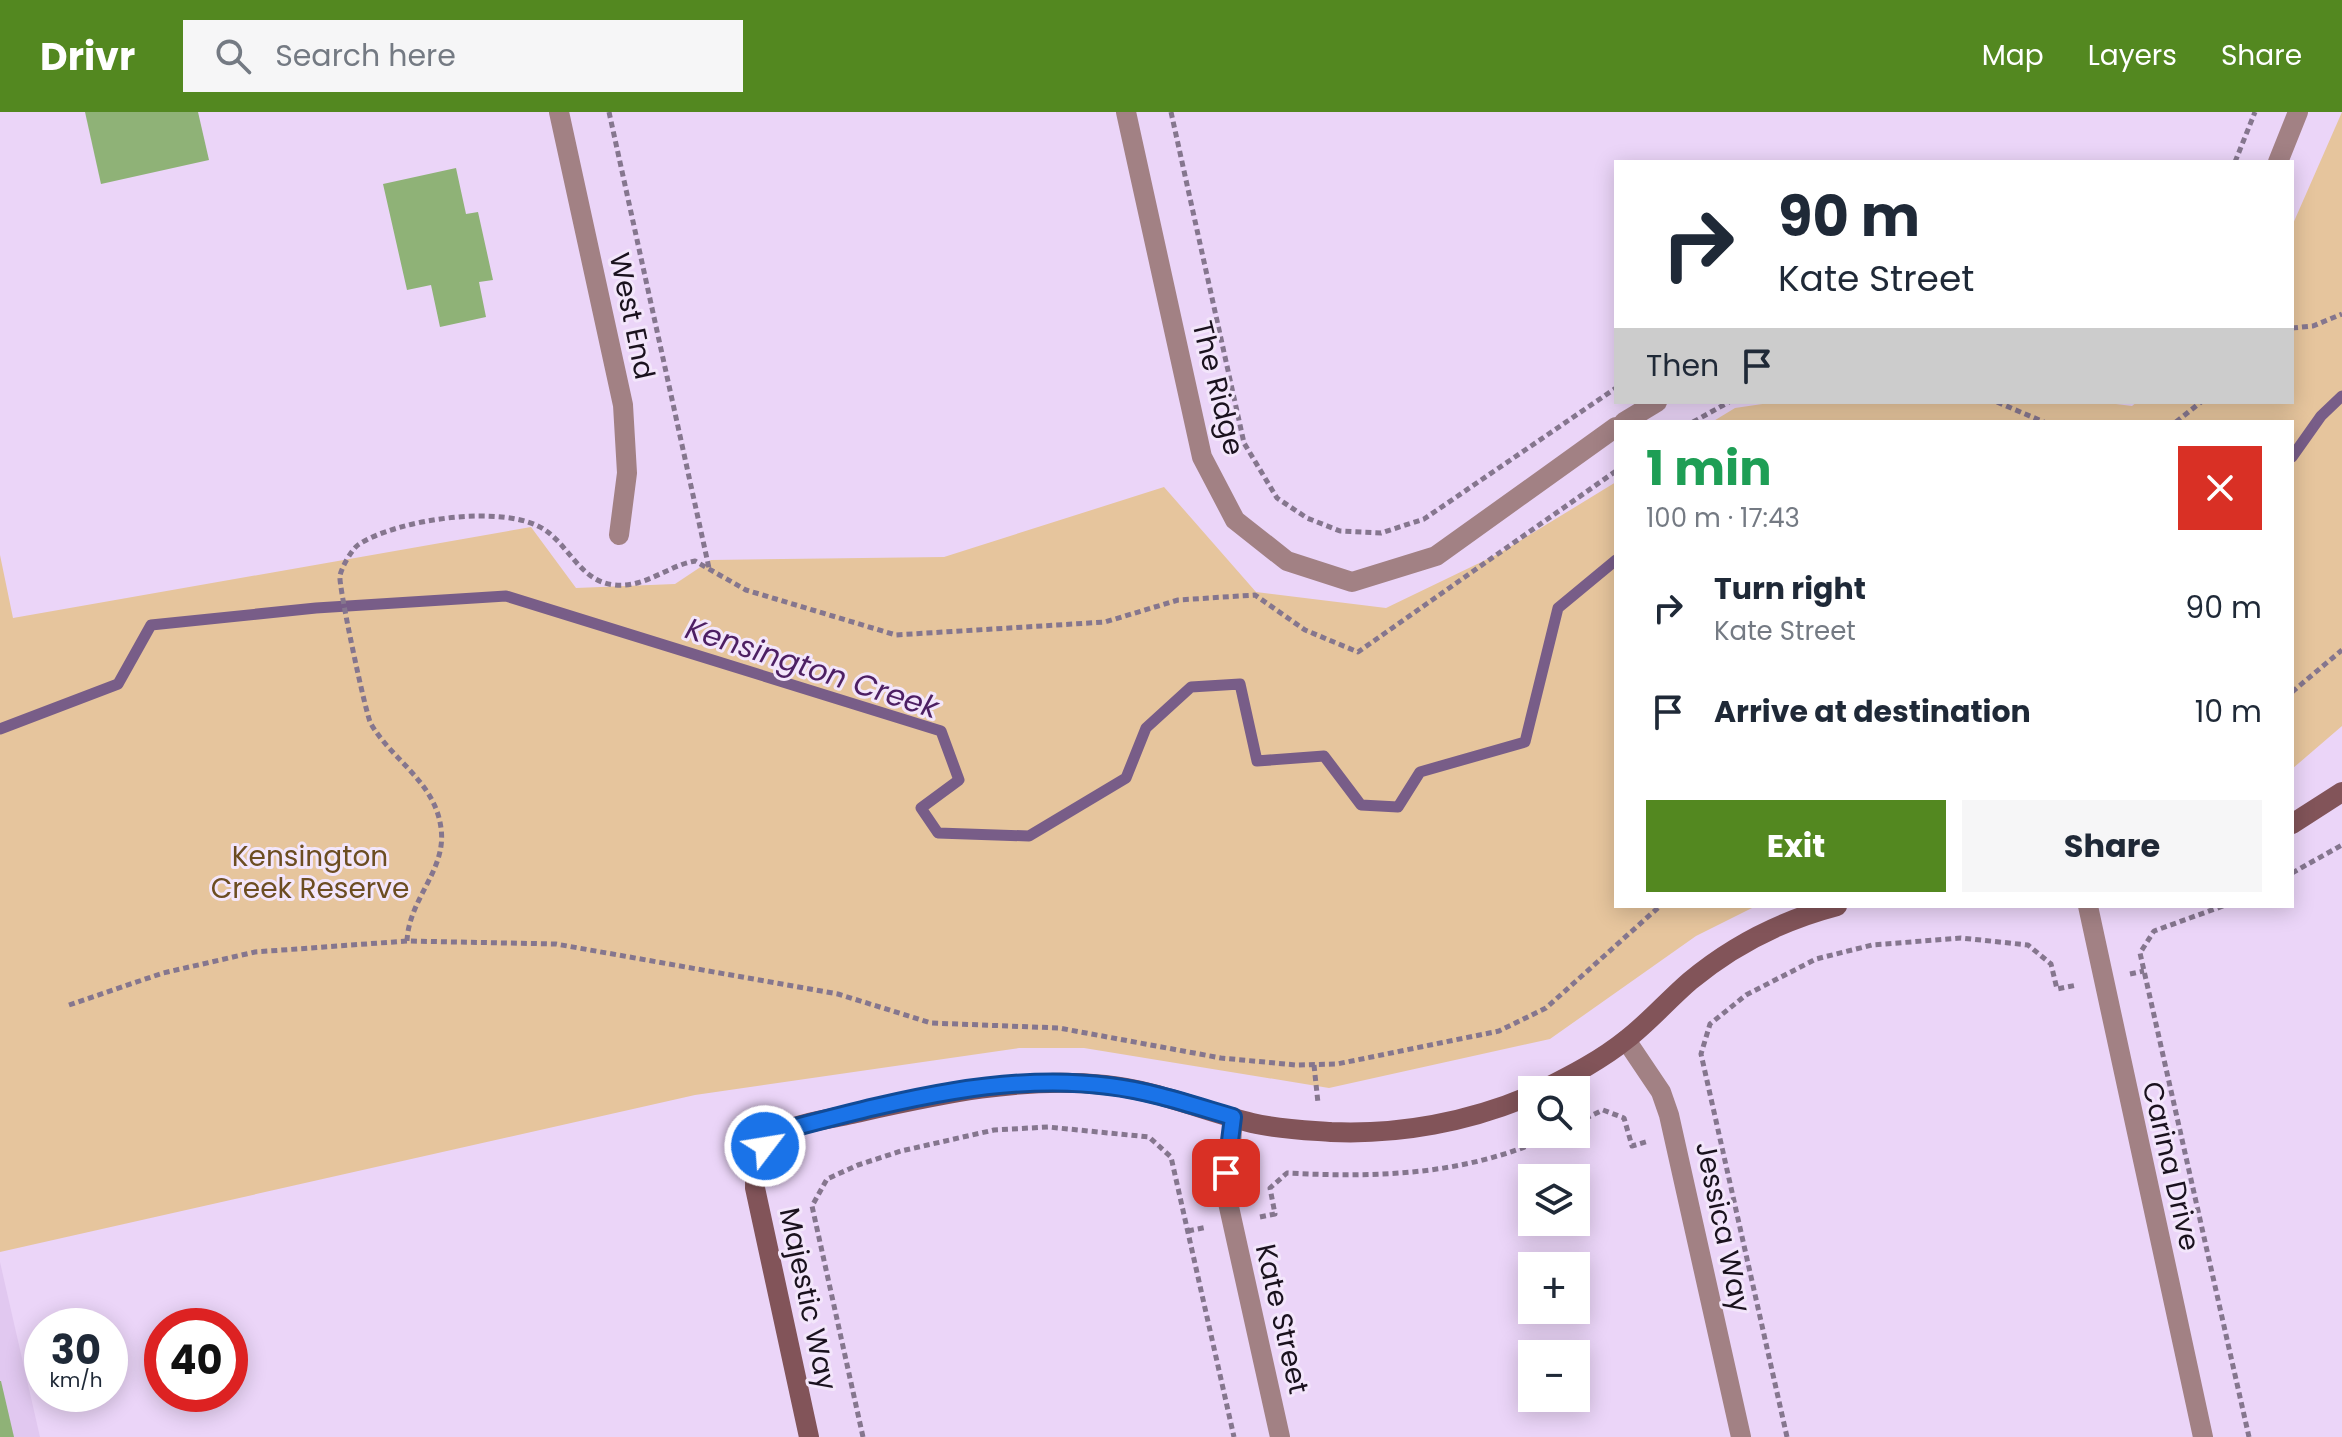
<!DOCTYPE html>
<html lang="en">
<head>
<meta charset="utf-8">
<style>
	:root { --surface:#fff; --page:#f6f6f7; --text:#1f2937; --muted:#747a83; --accent:#538820 }
	body { margin:0; font-family:Poppins,sans-serif; background:var(--page); color:var(--text); height:100vh; display:flex; flex-direction:column; font-size:30px; white-space:nowrap }
	* { box-sizing:border-box; margin:0 }
	p { font-size:26px; color:var(--muted) }
	.icon { flex:none; width:44px; height:44px; fill:none; stroke:currentColor; stroke-width:2; stroke-linecap:round; stroke-linejoin:round }
	.map { position:relative; flex:1; overflow:hidden }
	.details { position:absolute; left:1614px; top:308px; width:680px; height:488px; display:flex; flex-direction:column; background:var(--surface); border-radius:0px; box-shadow:0 4px 20px #0003 }
	.details>* { flex:none }
	.guide { position:absolute; left:1614px; top:48px; width:680px; height:244px; border-radius:0px; box-shadow:0 4px 20px #0003; background:#fff; color:var(--text); overflow:hidden }
	.controls { position:absolute; left:1518px; top:964px; display:grid; gap:16px }
	.controls a { display:grid; place-items:center; width:72px; height:72px; border-radius:0px; background:var(--surface); box-shadow:0 4px 20px #0003; font-size:40px }
	.speed { position:absolute; left:24px; top:1196px; display:flex; gap:16px; font-size:40px; font-weight:700; text-align:center }
	.speed>* { display:grid; place-content:center; width:104px; height:104px; border-radius:50%; background:var(--surface); box-shadow:0 4px 20px #0003; line-height:1 }
	.speed small { font-size:20px; font-weight:400 }
	.speed .limit { border:12px solid #d22; background:#fff; color:#111 }
	.pin { position:absolute; display:grid; place-items:center; width:68px; height:68px; color:#fff; margin:-34px; border-radius:16px; box-shadow:0 4px 12px #0006 }
	.me { position:absolute; width:88px; margin:-44px; rotate:59deg; stroke-linejoin:round; filter:drop-shadow(0 0 6px #0008) }
	.turn { display:flex; align-items:center; gap:28px; height:168px; padding:0 32px; font-size:36px }
	.turn .icon { width:104px; height:104px; stroke-width:2.5 }
	.turn b { display:block; font-size:56px; line-height:68px }
	.then { display:flex; align-items:center; height:76px; padding:0 32px; background:#0003; gap:16px; font-size:30px }
	.round { display:grid; place-items:center; flex:none; width:84px; height:84px; border-radius:0px; background:var(--page) }
	.headline { display:flex; align-items:center; justify-content:space-between; height:136px; padding:0 32px }
	h1 { font-size:48px; font-weight:700; line-height:60px; color:#1e9e55 }
	.action { display:flex; gap:16px; margin-top:auto; padding:16px 32px }
	.action a { flex:1; height:92px; border-radius:0px; background:var(--accent); color:#fff; font-size:32px; font-weight:700; line-height:92px; text-align:center }
	.action a+a { background:var(--page); color:var(--text) }
	ul { padding:0; list-style:none }
	li { display:flex; align-items:center; gap:24px; height:104px; padding:0 32px }
	li div { flex:1 }
	li b { display:block; font-size:30px }
	li em { font-style:normal }
	header { display:flex; align-items:center; gap:48px; box-sizing:border-box; height:112px; padding:0 40px; background:var(--accent); color:#fff }
	header strong { font-size:38px }
	nav { display:flex; gap:44px; margin-inline-start:auto; font-size:28px }
	.search { width:560px; height:72px; background:var(--page); display:flex; align-items:center; gap:20px; box-sizing:border-box; padding:0 28px; border-radius:0px; color:var(--muted); font-size:30px }
	.map>svg:first-child { display:block }
	.built { fill:#e1c8f0 }
	.green { fill:#e6c59d }
	.lines { fill:none; stroke-linecap:round; stroke-linejoin:round }
	.stream { stroke:#785d88; stroke-width:11 }
	.building { fill:#8fb277 }
	.path { stroke:#85768e; stroke-width:5; stroke-dasharray:6 4; stroke-linecap:butt }
	.street { stroke:#a28184; stroke-width:20 }
	.secondary { stroke:#825459; stroke-width:20 }
	.route-casing { stroke:#114b97; stroke-width:20 }
	.route { stroke:#1a73e8; stroke-width:14 }
	.labels { text-anchor:middle; dominant-baseline:central; stroke-width:6; stroke-linejoin:round; paint-order:stroke }
	.street-label { font-size:28px; fill:#1a121e; stroke:#f3e6fb }
	.park-label { font-size:28px; fill:#6c4d21; stroke:#f3e6fb }
	.water-label { font-size:30px; font-style:italic; fill:#4d1f63; stroke:#f3e6fb }
</style>
</head>
<body>
<header>
<strong>Drivr</strong>
<div class="search"><svg class="icon" aria-label="search" viewBox="0 0 24 24"><circle cx="10" cy="10" r="6"/><path d="M15 15l6 6"/></svg>Search here</div>
<nav><a>Map</a><a>Layers</a><a>Share</a></nav>
</header>
<div class="map">
<svg width="2342" height="1325" viewBox="0 0 2342 1325">
	<rect width="100%" height="100%" fill="#ebd5f8"/>
	<!-- built -->
	<path class="built" d="M 0,1150 L 40,1325 L 0,1325 Z"/>
	<!-- green -->
	<g class="green">
		<path d="M 2342,0 L 2342,614 L 2292,657 L 2292,310 L 1712,310 L 1735,296 L 1776,290 L 2100,290 L 2132,294 L 2137,290 L 2292,290 L 2292,114 Z"/>
		<path d="M 1616,370 L 1616,794 L 1756,794 L 1696,824 L 1550,927 L 1329,976 L 1084,936 L 1019,936 L 695,983 L 0,1140 L 0,443 L 13,506 L 531,415 L 576,476 L 675,472 L 711,448 L 944,445 L 1164,375 L 1256,480 L 1386,496 L 1500,441 Z"/>
	</g>
	<g class="lines">
		<!-- stream -->
		<g class="stream">
			<path d="M 2292,345 L 2321,304 L 2342,284"/>
			<path d="M 0,617 L 118,572 L 151,513 L 316,496 L 506,484 L 941,619 L 959,668 L 921,696 L 938,721 L 1029,724 L 1126,666 L 1146,616 L 1191,575 L 1240,572 L 1257,649 L 1324,644 L 1361,693 L 1398,695 L 1420,660 L 1525,630 L 1558,496 L 1616,448"/>
		</g>
	</g>
	<!-- building -->
	<g class="building">
		<path d="M 85,0 L 198,0 L 209,48 L 101,72 Z"/>
		<path d="M 456,56 L 466,102 L 478,100 L 493,168 L 479,170 L 486,205 L 440,215 L 431,173 L 407,178 L 383,72 Z"/>
		<path d="M 0,1269 L 1,1269 L 14,1325 L 0,1325 Z"/>
	</g>
	<g class="lines">
		<!-- path -->
		<g class="path">
			<path d="M 609,0 L 709,456"/>
			<path d="M 1171,0 L 1244,331 L 1277,386 L 1307,406 L 1340,419 L 1381,421 L 1424,407 L 1616,276"/>
			<path d="M 2235,50 L 2255,0"/>
			<path d="M 2292,216 L 2313,214 L 2342,202"/>
			<path d="M 1997,290 L 2044,310"/>
			<path d="M 1693,310 L 1729,290"/>
			<path d="M 2176,310 L 2201,290"/>
			<path d="M 2292,580 L 2342,538"/>
			<path d="M 2292,761 L 2342,733"/>
			<path d="M 2223,794 L 2154,819 L 2140,841 L 2249,1325"/>
			<path d="M 407,829 C 409,786 447,758 441,716 C 435,670 393,649 371,612 C 366,604 338,472 340,464 C 341,456 352,437 358,433 C 396,407 506,391 545,418 C 570,435 581,470 615,473 C 645,476 667,454 695,449 L 746,478 L 896,523 L 1105,510 L 1178,488 L 1255,483 L 1305,518 L 1358,540 L 1616,359"/>
			<path d="M 2130,862 L 2144,859"/>
			<path d="M 69,893 L 163,861 L 255,840 L 407,829 L 556,832 L 838,882 L 931,911 L 1059,916 L 1221,946 L 1296,953 L 1337,952 L 1499,919 L 1546,896 L 1660,794"/>
			<path d="M 1314,953 L 1318,991"/>
			<path d="M 1576,1011 L 1603,998 L 1624,1006 L 1632,1034 L 1649,1029"/>
			<path d="M 1260,1105 L 1275,1102 L 1270,1076 L 1287,1061 C 1379,1066 1470,1063 1555,1022"/>
			<path d="M 1188,1119 L 1207,1115"/>
			<path d="M 863,1325 L 812,1094 L 827,1067 L 858,1053 L 901,1039 L 994,1018 L 1048,1015 L 1149,1025 L 1171,1045 L 1234,1325"/>
			<path d="M 1787,1325 L 1701,942 L 1710,912 L 1746,883 L 1816,847 L 1872,833 L 1961,826 L 2028,833 L 2051,852 L 2057,877 L 2077,873"/>
		</g>
		<!-- street -->
		<g class="street">
			<path d="M 559,0 L 623,293 L 627,361 L 619,423"/>
			<path d="M 1126,0 L 1202,345 L 1235,408 L 1287,449 L 1352,470 L 1436,444 L 1616,315"/>
			<path d="M 2278,50 L 2298,0"/>
			<path d="M 1624,310 L 1657,290"/>
			<path d="M 2088,794 L 2203,1325"/>
			<path d="M 1626,928 L 1661,980 L 1669,1003 L 1741,1325"/>
			<path d="M 1233,1005 L 1227,1086 L 1280,1325"/>
		</g>
		<!-- secondary -->
		<g class="secondary">
			<path d="M 2292,712 L 2342,680"/>
			<path d="M 1542,978 C 1572,963 1601,948 1627,927 C 1649,910 1668,888 1690,869 C 1732,834 1783,808 1837,794"/>
			<path d="M 809,1325 L 755,1076 C 755,1059 756,1042 768,1030 C 789,1011 821,1009 847,1003 C 933,984 1017,964 1105,973 C 1156,978 1203,999 1252,1011 C 1278,1017 1304,1018 1331,1020 C 1399,1023 1469,1010 1532,983"/>
		</g>
	</g>
	<g class="lines">
		<defs>
			<path id="route" d="M 765,1034 L 781,1020 L 796,1015 C 896,989 1005,960 1109,974 C 1151,979 1192,993 1233,1005 L 1226,1061"/>
		</defs>
		<!-- route casing -->
		<use href="#route" class="route-casing"/>
		<!-- route -->
		<use href="#route" class="route"/>
	</g>
	<g class="labels">
		<!-- street labels -->
		<g class="street-label">
			<text transform="translate(632 204) rotate(78)">West End</text>
			<text transform="translate(1218 276) rotate(76)">The Ridge</text>
			<text transform="translate(2171 1054) rotate(77)">Carina Drive</text>
			<text transform="translate(1723 1115) rotate(78)">Jessica Way</text>
			<text transform="translate(808 1187) rotate(78)">Majestic Way</text>
			<text transform="translate(1282 1207) rotate(77)">Kate Street</text>
		</g>
		<!-- park labels -->
		<g class="park-label">
			<text x="310" y="744">Kensington<tspan x="310" dy="32">Creek Reserve</tspan></text>
		</g>
		<!-- water labels -->
		<g class="water-label">
			<text transform="translate(812 556) rotate(18)">Kensington Creek</text>
		</g>
	</g>
</svg>
<div class="controls">
<a><svg class="icon" aria-label="search" viewBox="0 0 24 24"><circle cx="10" cy="10" r="6"/><path d="M15 15l6 6"/></svg></a>
<a><svg class="icon" aria-label="layers" viewBox="0 0 24 24"><path d="M12 4l9 5-9 5-9-5zM3 14l9 5 9-5"/></svg></a>
<a>+</a>
<a>−</a>
</div>
<div class="speed"><div>30<small>km/h</small></div><div class="limit">40</div></div>
<div class="pin" style="left:1226px;top:1061px;background:#d93025"><svg class="icon" aria-label="arrive" viewBox="0 0 24 24"><path d="M6 21V4h12l-3 4 3 4H6"/></svg></div>
<svg class="me" style="left:765px;top:1034px" viewBox="-20 -20 40 40"><circle r="17" fill="#1a73e8" stroke="#fff" stroke-width="3"/><path d="M0-11L8 9 0 5-8 9z" fill="#fff"/></svg>
<div class="guide">
<div class="turn"><svg class="icon" aria-label="right" viewBox="0 0 24 24"><path d="M7 20v-9h11M14 6l5 5-5 5"/></svg><div><b>90 m</b>Kate Street</div></div>
<div class="then">Then<svg class="icon" aria-label="arrive" viewBox="0 0 24 24"><path d="M6 21V4h12l-3 4 3 4H6"/></svg></div>
</div>
<section class="details">
<div class="headline"><div><h1>1 min</h1><p>100 m · 17:43</p></div><a class="round" style="background:#d93025;color:#fff"><svg class="icon" aria-label="close" viewBox="0 0 24 24"><path d="M6 6l12 12M18 6L6 18"/></svg></a></div>
<ul>
<li><svg class="icon" aria-label="right" viewBox="0 0 24 24"><path d="M7 20v-9h11M14 6l5 5-5 5"/></svg><div><b>Turn right</b><p>Kate Street</p></div><em>90 m</em></li>
<li><svg class="icon" aria-label="arrive" viewBox="0 0 24 24"><path d="M6 21V4h12l-3 4 3 4H6"/></svg><div><b>Arrive at destination</b></div><em>10 m</em></li>
</ul>
<div class="action"><a>Exit</a><a>Share</a></div>
</section>
</div>
</body>
</html>
